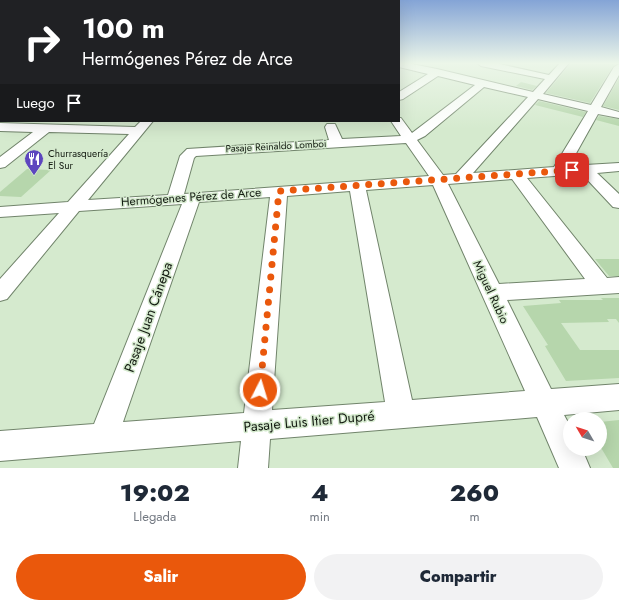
<!DOCTYPE html>
<html lang="es">
<head>
<meta charset="utf-8">
<style>
	:root { --surface:#fff; --page:#f2f2f3; --text:#1f2937; --muted:#747a83; --accent:#ea580c }
	body { margin:0; font-family:Jost,sans-serif; background:var(--page); color:var(--text); height:100vh; display:flex; flex-direction:column; font-size:15px; white-space:nowrap }
	* { box-sizing:border-box; margin:0 }
	p { font-size:13px; color:var(--muted) }
	.icon { flex:none; width:22px; height:22px; fill:none; stroke:currentColor; stroke-width:2; stroke-linecap:round; stroke-linejoin:round }
	.map { position:relative; height:468px; overflow:hidden }
	.side { display:flex; flex-direction:column; background:var(--surface); flex:1 }
	.side>* { flex:none }
	.guide { position:absolute; left:0px; top:0px; width:400px; height:122px; box-shadow:0 4px 16px #0002; background:#202124; color:#fff; overflow:hidden }
	.needle { width:26px; rotate:309deg }
	.fabs { position:absolute; left:563px; top:412px; display:grid; gap:8px }
	.fabs a { display:grid; place-items:center; width:44px; height:44px; border-radius:50%; background:var(--surface); box-shadow:0 4px 16px #0002; font-size:20px }
	.pin { position:absolute; display:grid; place-items:center; width:34px; height:34px; color:#fff; margin:-17px; border-radius:8px; box-shadow:0 2px 6px #0006 }
	.me { position:absolute; width:44px; margin:-22px; rotate:5deg; stroke-linejoin:round; filter:drop-shadow(0 0 3px #0008) }
	.turn { display:flex; align-items:center; gap:14px; height:84px; padding:0 16px; font-size:18px }
	.turn .icon { width:52px; height:52px; stroke-width:2.5 }
	.turn b { display:block; font-size:28px; line-height:34px }
	.then { display:flex; align-items:center; height:38px; padding:0 16px; background:#0003; gap:8px; font-size:15px }
	.eta { display:flex; justify-content:space-evenly; align-items:center; height:68px; text-align:center }
	.eta b { font-size:24px; font-weight:800; line-height:28px }
	.primary-button { display:flex; gap:8px; margin-top:auto; padding:8px 16px }
	.primary-button a { flex:1; height:46px; border-radius:24px; background:var(--accent); color:#fff; font-size:16px; font-weight:800; line-height:46px; text-align:center }
	.primary-button a+a { background:var(--page); color:var(--text) }
	.map>svg:first-child { display:block }
	.building { fill:#b6d6ac }
	.lines { fill:none; stroke-linecap:round; stroke-linejoin:round }
	.minor-casing { stroke:#71846b; stroke-width:2 }
	.minor { fill:#fff; fill-rule:evenodd }
	.route { stroke:#ea580c; stroke-width:7; stroke-dasharray:0 12.6 }
	.labels { text-anchor:middle; dominant-baseline:central; stroke-width:3; stroke-linejoin:round; paint-order:stroke }
	.far-street-label { font-size:10px; fill:#131a11; stroke:#d5eace }
	.far-poi-label { font-size:10px; fill:#131a11; stroke:#d5eace; text-anchor:start }
	.street-label { font-size:12px; fill:#131a11; stroke:#d5eace }
	.near-street-label { font-size:14px; fill:#131a11; stroke:#d5eace }
</style>
</head>
<body>
<div class="map">
<svg width="619" height="468" viewBox="0 0 619 468">
	<rect width="100%" height="100%" fill="#d5eace"/>
	<!-- building -->
	<g class="building">
		<path d="M 571,63 L 617,63 L 613,66 L 590,103 L 546,93 Z"/>
		<path d="M 619,78 L 619,110 L 603,106 Z"/>
		<path d="M 521,82 L 537,86 L 532,90 L 516,86 Z"/>
		<path d="M 539,101 L 586,112 L 583,117 L 535,105 Z"/>
		<path d="M 599,116 L 619,119 L 619,126 L 596,120 Z"/>
		<path d="M 27,169 L 51,170 L 21,197 L 0,196 L 0,192 Z"/>
		<path d="M 595,259 L 619,259 L 619,276 L 609,276 Z"/>
		<path d="M 601,298 L 619,298 L 619,323 L 616,319 L 607,319 L 609,322 L 561,323 L 580,350 L 619,350 L 619,378 L 566,381 L 545,346 L 548,345 L 523,306 L 561,303 L 559,300 L 603,300 Z"/>
		<path d="M 619,420 L 619,468 L 613,468 L 600,446 L 600,422 Z"/>
	</g>
	<g class="lines">
		<defs>
			<g id="minor">
				<path d="M 399,63 L 407,63 L 437,69 L 533,92 L 545,79 L 481,66 L 477,63 L 495,63 L 549,75 L 560,63 L 569,63 L 543,94 L 591,105 L 614,67 L 619,64 L 619,75 L 601,107 L 619,112 L 619,118 L 598,114 L 569,166 L 619,163 L 619,171 L 597,173 L 619,194 L 619,208 L 613,207 L 582,174 L 527,178 L 607,278 L 619,277 L 619,293 L 507,300 L 551,389 L 619,384 L 619,410 L 564,415 L 570,426 L 570,449 L 582,449 L 590,468 L 559,468 L 537,417 L 270,439 L 268,468 L 238,468 L 241,441 L 0,461 L 0,431 L 94,424 L 182,204 L 79,211 L 7,299 L 0,301 L 0,279 L 59,213 L 0,217 L 0,207 L 68,202 L 129,134 L 49,132 L 5,167 L 0,168 L 0,157 L 33,132 L 0,131 L 0,123 L 135,127 L 141,121 L 153,121 L 88,200 L 168,195 L 180,156 L 187,149 L 329,140 L 325,127 L 327,124 L 335,124 L 342,139 L 401,136 L 391,121 L 399,121 L 399,118 L 401,118 L 412,133 L 475,85 L 438,76 L 403,99 L 399,100 L 399,92 L 428,74 L 399,67 ZM 484,87 L 528,97 L 456,174 L 443,175 L 417,140 L 425,136 ZM 538,99 L 588,111 L 554,167 L 473,173 ZM 406,143 L 429,176 L 184,194 L 194,158 L 196,156 ZM 512,179 L 585,279 L 499,284 L 448,184 ZM 433,185 L 525,391 L 412,400 L 366,190 ZM 350,191 L 385,402 L 272,410 L 287,196 ZM 270,197 L 244,413 L 123,422 L 199,202 Z"/>
				<path d="M 0,72 L 1,72 L 0,79 Z"/>
				<rect x="0" y="95" width="1" height="6"/>
			</g>
		</defs>
		<!-- minor casing -->
		<use href="#minor" class="minor-casing"/>
		<!-- minor -->
		<use href="#minor" class="minor"/>
	</g>
	<!-- sky -->
	<linearGradient id="sky" x2="0" y2="1"><stop stop-color="#84a4d6"/><stop offset="0.49" stop-color="#ecf6e9"/><stop offset="1" stop-color="#ecf6e9" stop-opacity="0"/></linearGradient>
	<rect width="619" height="129" fill="url(#sky)"/>
	<g class="lines">
		<!-- route -->
		<path class="route" d="M 260,390 L 279,191 L 572,170"/>
	</g>
	<!-- icons -->
	<defs>
		<symbol id="restaurant-pin" viewBox="-11 -11 22 30"><path d="M0 17L-7.5 6A9.5 9.5 0 1 1 7.5 6Z" fill="#5d46bf" stroke="#d5eace"/><path d="M-5-6h1v4h1v-4h1v4h1v-4h1v5L-1.5 .5V6h-2V.5L-5-1ZM5-6V6H3V1.5H1.5Q1.5-4 5-6Z" fill="#fff"/></symbol>
	</defs>
	<g fill-rule="evenodd">
		<use href="#restaurant-pin" x="23" y="148" width="22" height="30"/>
	</g>
	<g class="labels">
		<!-- far-street labels -->
		<g class="far-street-label">
			<text transform="translate(276 146) rotate(-3)">Pasaje Reinaldo Lomboi</text>
		</g>
		<!-- far-poi labels -->
		<g class="far-poi-label">
			<text x="48" y="153">Churrasquería<tspan x="48" dy="12">El Sur</tspan></text>
		</g>
		<!-- street labels -->
		<g class="street-label">
			<text transform="translate(191 197) rotate(-4)">Hermógenes Pérez de Arce</text>
			<text transform="translate(491 292) rotate(65)">Miguel Rubio</text>
		</g>
		<!-- near-street labels -->
		<g class="near-street-label">
			<text transform="translate(148 317) rotate(-70)">Pasaje Juan Cánepa</text>
			<text transform="translate(309 421) rotate(-5)">Pasaje Luis Itier Dupré</text>
		</g>
	</g>
</svg>
<div class="fabs">
<a><svg class="needle" viewBox="-14 -14 28 28"><path d="M0-13l5 13h-10z" fill="#e53935"/><path d="M0 13l5-13h-10z" fill="#747a83"/></svg></a>
</div>
<div class="pin" style="left:572px;top:170px;background:#d93025"><svg class="icon" aria-label="arrive" viewBox="0 0 24 24"><path d="M6 21V4h12l-3 4 3 4H6"/></svg></div>
<svg class="me" style="left:260px;top:390px" viewBox="-20 -20 40 40"><circle r="17" fill="#ea580c" stroke="#fff" stroke-width="3"/><path d="M0-11L8 9 0 5-8 9z" fill="#fff"/></svg>
<div class="guide">
<div class="turn"><svg class="icon" aria-label="right" viewBox="0 0 24 24"><path d="M7 20v-9h11M14 6l5 5-5 5"/></svg><div><b>100 m</b>Hermógenes Pérez de Arce</div></div>
<div class="then">Luego<svg class="icon" aria-label="arrive" viewBox="0 0 24 24"><path d="M6 21V4h12l-3 4 3 4H6"/></svg></div>
</div>
</div>
<section class="side">
<div class="eta">
<div><b>19:02</b><p>Llegada</p></div>
<div><b>4</b><p>min</p></div>
<div><b>260</b><p>m</p></div>
</div>
<div class="primary-button"><a>Salir</a><a>Compartir</a></div>
</section>
</body>
</html>
